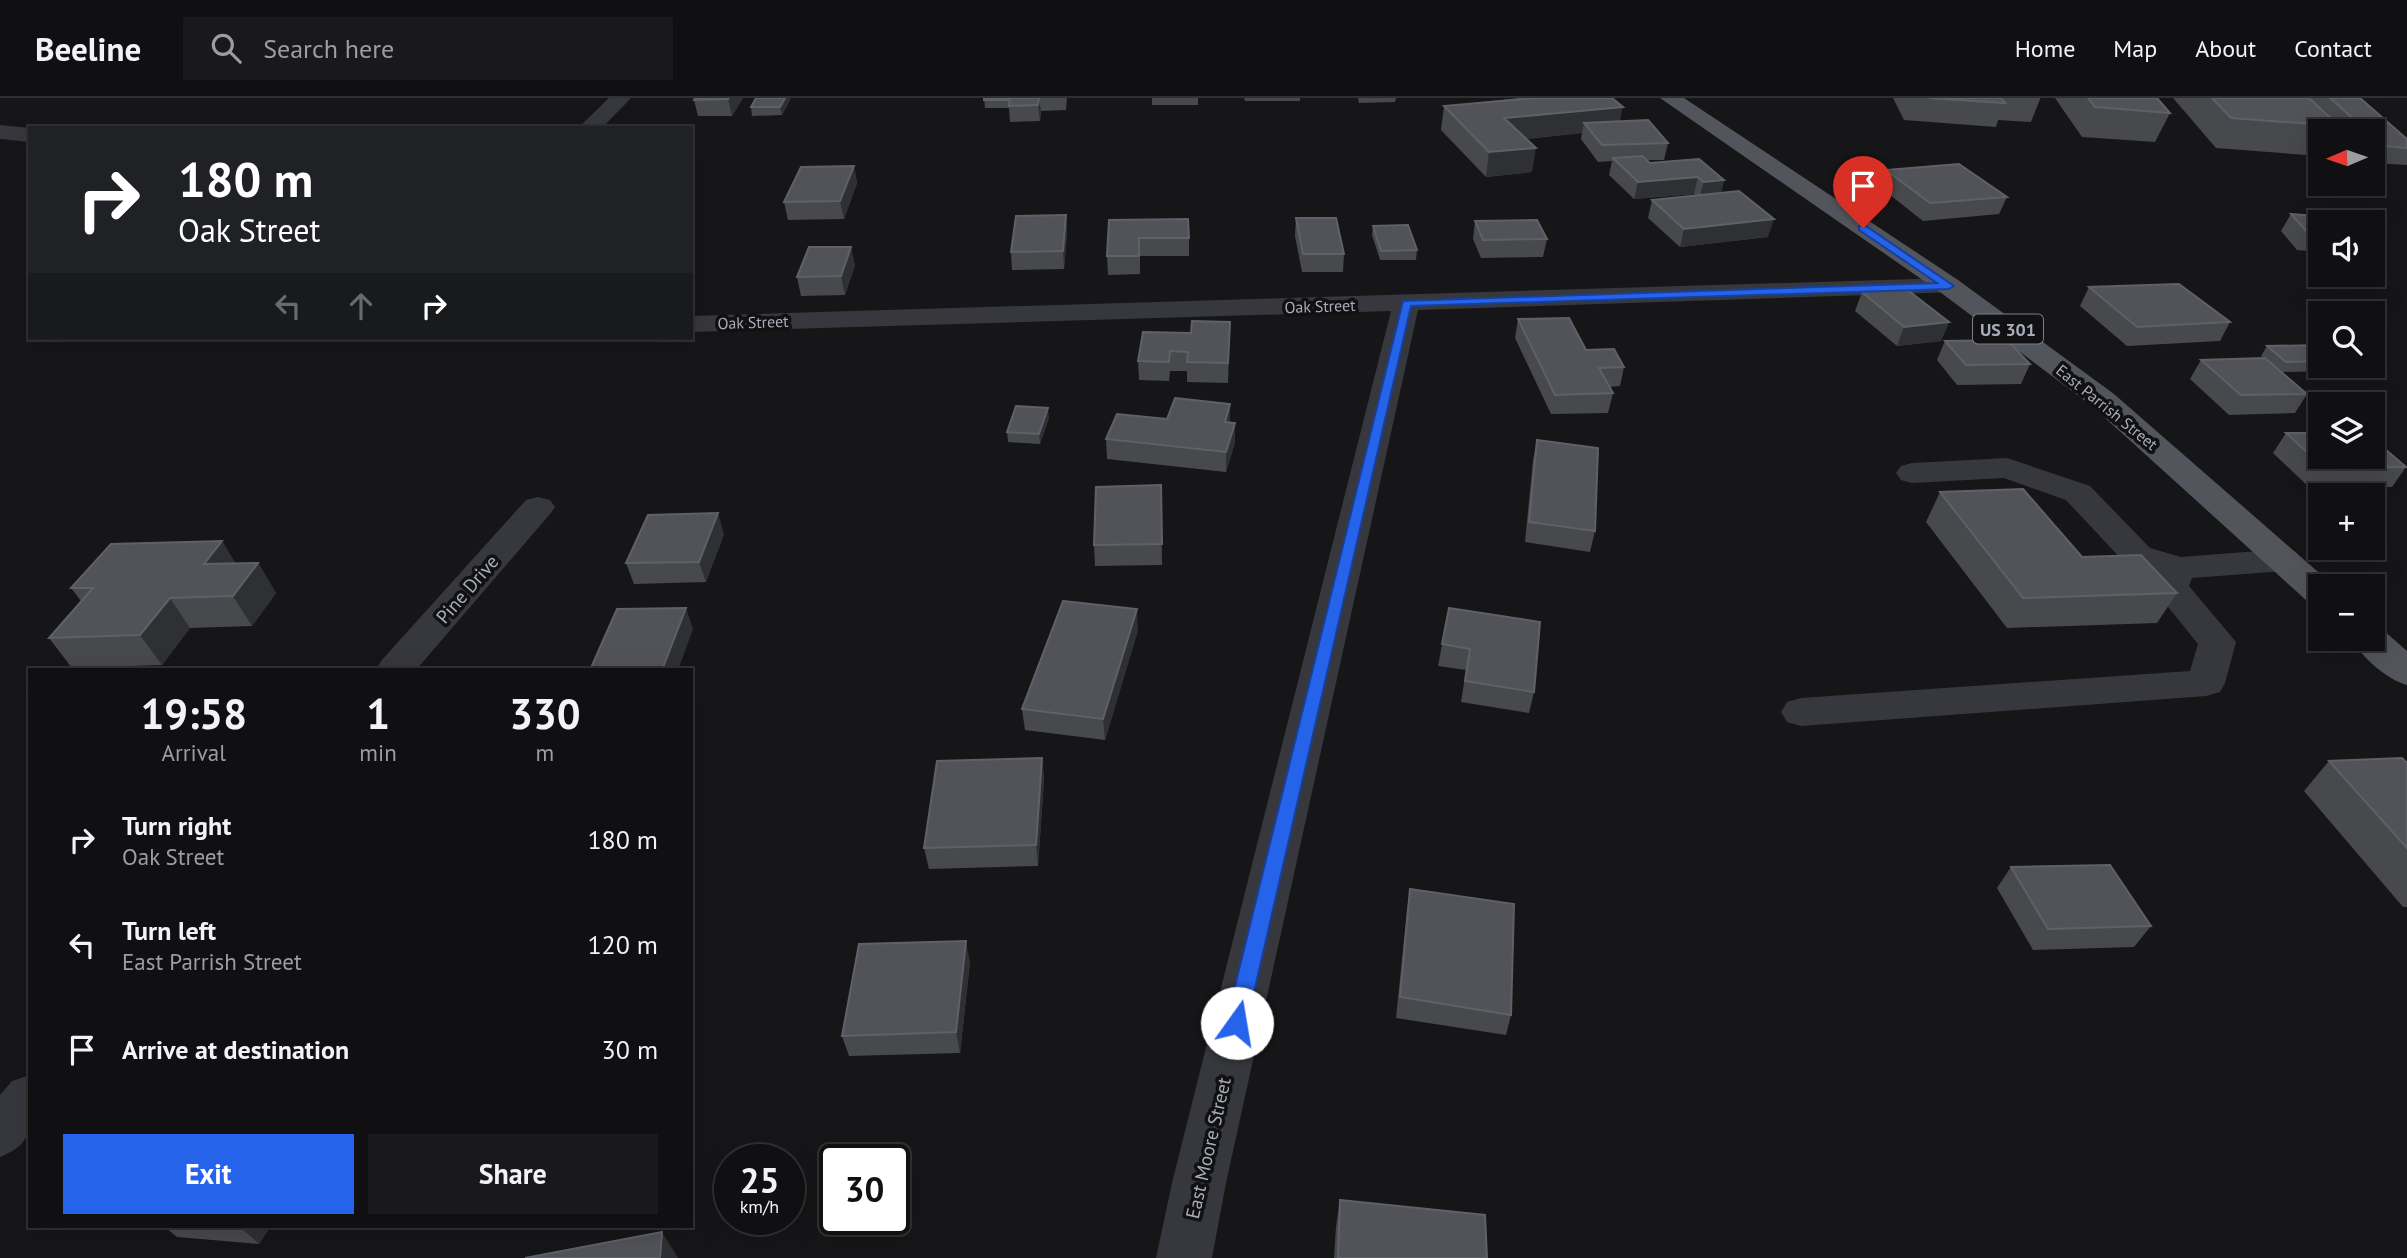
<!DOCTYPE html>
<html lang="en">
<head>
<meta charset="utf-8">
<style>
	:root { --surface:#101012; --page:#19191b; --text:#f1f3f6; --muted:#9c9d9f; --line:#303032; --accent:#2563eb }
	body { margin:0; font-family:"PT Sans",sans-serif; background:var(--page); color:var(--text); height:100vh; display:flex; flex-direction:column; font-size:26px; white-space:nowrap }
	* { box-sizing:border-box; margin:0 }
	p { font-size:23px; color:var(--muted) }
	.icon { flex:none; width:38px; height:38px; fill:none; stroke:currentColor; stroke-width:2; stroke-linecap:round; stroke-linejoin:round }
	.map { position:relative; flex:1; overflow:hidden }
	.drawer { position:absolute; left:28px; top:570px; width:665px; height:560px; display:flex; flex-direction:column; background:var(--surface); border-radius:0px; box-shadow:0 7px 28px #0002,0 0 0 2px var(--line) }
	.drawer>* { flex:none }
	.top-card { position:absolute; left:28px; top:28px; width:665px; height:214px; border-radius:0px; box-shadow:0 7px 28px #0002,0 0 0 2px var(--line); background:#202124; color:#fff; overflow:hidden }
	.needle { width:46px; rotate:268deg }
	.tools { position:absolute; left:2308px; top:21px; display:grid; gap:14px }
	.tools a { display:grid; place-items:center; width:77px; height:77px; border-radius:0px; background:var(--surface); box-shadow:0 7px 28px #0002,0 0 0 2px var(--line); font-size:35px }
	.speed { position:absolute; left:714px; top:1046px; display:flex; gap:14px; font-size:35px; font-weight:700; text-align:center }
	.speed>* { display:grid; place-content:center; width:91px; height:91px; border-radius:50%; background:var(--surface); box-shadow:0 7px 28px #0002,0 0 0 2px var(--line); line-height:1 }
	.speed small { font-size:18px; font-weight:400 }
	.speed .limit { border:4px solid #111; border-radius:10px; background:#fff; color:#111 }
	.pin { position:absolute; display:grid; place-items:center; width:60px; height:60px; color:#fff; margin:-72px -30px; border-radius:50% 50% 50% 0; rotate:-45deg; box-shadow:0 0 7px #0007 }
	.pin .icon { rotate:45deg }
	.me { position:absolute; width:77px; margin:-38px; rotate:13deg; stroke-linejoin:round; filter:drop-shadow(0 0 5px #0008) }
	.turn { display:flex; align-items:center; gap:24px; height:147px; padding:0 35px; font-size:32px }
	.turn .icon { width:91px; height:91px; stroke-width:2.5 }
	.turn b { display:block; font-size:49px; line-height:60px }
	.lanes { display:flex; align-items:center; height:66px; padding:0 35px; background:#0003; justify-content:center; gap:35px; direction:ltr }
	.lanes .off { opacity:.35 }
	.eta { display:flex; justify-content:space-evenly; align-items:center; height:119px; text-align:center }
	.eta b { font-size:42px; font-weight:700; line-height:49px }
	.primary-button { display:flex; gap:14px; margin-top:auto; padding:14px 35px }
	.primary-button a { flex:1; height:80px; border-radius:0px; background:var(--accent); color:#fff; font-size:28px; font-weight:700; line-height:80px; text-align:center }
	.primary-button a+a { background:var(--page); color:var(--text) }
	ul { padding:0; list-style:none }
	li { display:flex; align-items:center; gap:21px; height:105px; padding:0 35px }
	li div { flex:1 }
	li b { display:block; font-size:26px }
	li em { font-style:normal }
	header { display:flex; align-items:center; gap:42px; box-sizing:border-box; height:98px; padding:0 35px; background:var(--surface); border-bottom:2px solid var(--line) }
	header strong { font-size:33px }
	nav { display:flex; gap:38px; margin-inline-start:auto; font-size:24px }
	.search { width:490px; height:63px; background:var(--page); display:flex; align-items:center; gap:18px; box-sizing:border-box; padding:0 24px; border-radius:0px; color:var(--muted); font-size:26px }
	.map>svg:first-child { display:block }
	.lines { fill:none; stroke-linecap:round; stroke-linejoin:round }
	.minor { fill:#37383d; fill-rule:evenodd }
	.major { fill:#53555c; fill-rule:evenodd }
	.wall { fill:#47494d }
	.shaded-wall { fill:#2f3033 }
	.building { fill:#525359; stroke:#5f6168; stroke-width:2 }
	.route { fill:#2563eb; stroke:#184099; stroke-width:2 }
	.labels { text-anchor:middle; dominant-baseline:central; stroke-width:7; stroke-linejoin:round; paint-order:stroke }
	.far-street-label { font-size:16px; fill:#a8adb8; stroke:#111113 }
	.shield { fill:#111113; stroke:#7b7e86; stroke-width:2 }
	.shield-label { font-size:18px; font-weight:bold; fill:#a8adb8 }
	.street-label { font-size:19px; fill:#a8adb8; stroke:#111113 }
</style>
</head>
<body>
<header>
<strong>Beeline</strong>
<div class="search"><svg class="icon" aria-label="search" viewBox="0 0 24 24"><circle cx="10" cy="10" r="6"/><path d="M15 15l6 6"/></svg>Search here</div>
<nav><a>Home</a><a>Map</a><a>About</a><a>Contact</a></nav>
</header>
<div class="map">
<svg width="2407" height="1160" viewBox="0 0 2407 1160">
	<rect width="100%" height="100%" fill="#161618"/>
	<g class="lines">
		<!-- minor -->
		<g class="minor">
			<path d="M 609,0 L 631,0 L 602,30 L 578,30 Z"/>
			<path d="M 0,27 L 30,30 L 30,44 L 0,41 Z"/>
			<path d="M 1949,180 L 1958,182 L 1962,188 L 1958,194 L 1418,212 L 1226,1085 L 1212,1160 L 1156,1160 L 1172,1085 L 1391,213 L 691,234 L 691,218 Z"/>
			<path d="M 2007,360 L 2090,388 L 2150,450 L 2181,459 L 2284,451 L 2296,454 L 2301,462 L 2296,470 L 2284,473 L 2192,480 L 2189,488 L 2236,544 L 2225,585 L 2220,594 L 2206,598 L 1801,628 L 1787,624 L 1781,614 L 1787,604 L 1801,600 L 2190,573 L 2198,546 L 2152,489 L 2160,475 L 2126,466 L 2066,402 L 2004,380 L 1912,385 L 1901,382 L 1896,375 L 1901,368 L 1912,365 Z"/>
			<path d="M 538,399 L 550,402 L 555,409 L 550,416 L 416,572 L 376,572 L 381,563 L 526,402 Z"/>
			<path d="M 30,977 C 30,1016 42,1043 0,1059 L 0,997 L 12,983 Z"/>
		</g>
		<!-- major -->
		<g class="major">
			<path d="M 1660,0 L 1684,0 L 1958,182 L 2114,296 L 2333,487 L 2320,488 L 2320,506 L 2307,503 L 2092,308 L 1940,194 Z"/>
			<path d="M 2373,529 L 2383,532 L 2407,553 L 2407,587 C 2386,581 2363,560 2351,541 L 2373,541 Z"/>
		</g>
	</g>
	<!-- wall -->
	<g class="wall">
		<path d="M 743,0 L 732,18 L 698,18 L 694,2 Z"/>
		<path d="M 791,0 L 782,17 L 752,18 L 751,9 Z"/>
		<path d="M 984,0 L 1067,0 L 1066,12 L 1041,13 L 1040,23 L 1010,24 L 1009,10 L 985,10 Z"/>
		<rect x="1152" y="0" width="46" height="7"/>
		<path d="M 1244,0 L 1300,0 L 1300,3 L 1245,3 Z"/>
		<path d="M 1358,0 L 1396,0 L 1395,4 L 1359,5 Z"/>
		<path d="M 1519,0 L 1612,0 L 1620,23 L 1668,45 L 1664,62 L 1647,62 L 1650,65 L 1724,82 L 1721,95 L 1768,139 L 1680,149 L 1648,120 L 1652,102 L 1696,98 L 1694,96 L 1634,101 L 1609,77 L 1612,63 L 1598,64 L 1581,41 L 1582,35 L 1526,41 L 1532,74 L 1486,79 L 1441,32 L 1444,8 Z"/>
		<path d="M 1893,0 L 2040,0 L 2040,1 L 2031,24 L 1998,22 L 1996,29 L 1904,22 Z"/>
		<path d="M 2055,0 L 2157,0 L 2170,15 L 2155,44 L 2082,39 Z"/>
		<path d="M 2173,0 L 2360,0 L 2407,41 L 2407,67 L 2373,65 L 2373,33 L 2340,33 L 2337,31 L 2336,33 L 2320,33 L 2320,58 L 2216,50 Z"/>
		<path d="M 854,68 L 857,85 L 844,121 L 788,122 L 784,104 Z"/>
		<path d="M 1886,72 L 2007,99 L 1999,116 L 1923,123 L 1880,89 Z"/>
		<path d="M 2291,116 L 2320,124 L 2320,154 L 2297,152 L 2281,133 Z"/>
		<path d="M 1066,117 L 1067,135 L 1064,171 L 1012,172 L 1011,154 Z"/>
		<path d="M 1296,120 L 1344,156 L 1343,174 L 1302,174 L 1295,138 Z"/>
		<path d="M 1109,122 L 1189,140 L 1189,158 L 1140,158 L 1140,176 L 1108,177 L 1107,158 Z"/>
		<path d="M 1475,123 L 1547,141 L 1543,159 L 1481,160 L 1473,141 Z"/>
		<path d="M 1373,128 L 1417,152 L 1416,162 L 1380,162 L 1372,137 Z"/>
		<path d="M 2373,130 L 2383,141 L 2373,157 Z"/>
		<path d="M 855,167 L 845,197 L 801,198 L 797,179 Z"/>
		<path d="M 2089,189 L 2230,224 L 2220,243 L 2127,248 L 2080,208 Z"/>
		<path d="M 1862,194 L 1949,224 L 1941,243 L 1897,248 L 1855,213 Z"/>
		<path d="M 1518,221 L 1624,269 L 1620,288 L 1609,289 L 1613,295 L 1608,315 L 1551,316 L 1515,240 Z"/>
		<path d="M 1230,224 L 1228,285 L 1187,284 L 1187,273 L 1170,273 L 1169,283 L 1139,282 L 1138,263 L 1191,235 Z"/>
		<path d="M 1945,243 L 2030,266 L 2021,286 L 1957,287 L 1937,262 Z"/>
		<path d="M 2320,247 L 2320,268 L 2338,268 L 2335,273 L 2281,274 L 2307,296 L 2295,315 L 2229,317 L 2190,281 L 2201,262 L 2264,260 L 2261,258 L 2267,248 Z"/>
		<path d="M 1230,306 L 1230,324 L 1235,344 L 1226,374 L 1107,361 L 1106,341 L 1167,321 Z"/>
		<path d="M 1049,320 L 1040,346 L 1008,344 L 1007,334 Z"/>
		<path d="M 2286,335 L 2406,369 L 2392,389 L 2310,390 L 2273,355 Z"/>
		<path d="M 1537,342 L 1595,433 L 1590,454 L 1525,444 L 1533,362 Z"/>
		<path d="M 1161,387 L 1162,467 L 1095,468 L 1094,447 Z"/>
		<path d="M 1940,394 L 2082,459 L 2177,495 L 2157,525 L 2007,530 L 1926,424 Z"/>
		<path d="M 724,436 L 706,484 L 634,486 L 626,465 Z"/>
		<path d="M 222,443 L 235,465 L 258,465 L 276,495 L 252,528 L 190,530 L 162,567 L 72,570 L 49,540 L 81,503 L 71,490 Z"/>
		<path d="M 1449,510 L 1534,594 L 1529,615 L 1461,604 L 1466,572 L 1438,568 Z"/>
		<path d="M 1138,532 L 1105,642 L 1025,632 L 1022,611 Z"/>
		<path d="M 1042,660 L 1044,681 L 1038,768 L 929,771 L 924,750 Z"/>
		<path d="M 2329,663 L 2407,665 L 2407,809 L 2403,809 L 2304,693 Z"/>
		<path d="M 2011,769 L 2151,828 L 2134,849 L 2033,852 L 1997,790 Z"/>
		<path d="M 1410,791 L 1511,917 L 1506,937 L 1396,920 L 1407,812 Z"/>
		<path d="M 970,864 L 960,955 L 849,958 L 842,938 Z"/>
		<path d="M 1340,1102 L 1487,1160 L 1334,1160 L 1336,1129 Z"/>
		<path d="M 165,1129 L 270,1129 L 259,1146 L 177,1139 Z"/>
	</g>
	<!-- shaded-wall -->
	<g class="shaded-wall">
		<path d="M 729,0 L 743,0 L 732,18 L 728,1 Z"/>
		<path d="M 785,0 L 791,0 L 782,17 L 780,9 Z"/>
		<path d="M 1039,0 L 1041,13 L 1040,23 L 1038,7 Z"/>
		<path d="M 1623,9 L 1618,32 L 1584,25 L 1582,35 L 1500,43 L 1504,20 Z"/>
		<path d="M 1536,50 L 1532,74 L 1486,79 L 1489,54 Z"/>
		<path d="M 854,68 L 857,85 L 844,121 L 840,103 Z"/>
		<path d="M 1698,79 L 1694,96 L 1634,101 L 1638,84 Z"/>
		<path d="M 1724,82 L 1720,99 L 1699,101 L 1704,84 Z"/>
		<path d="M 1066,117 L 1067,135 L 1064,171 L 1063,153 Z"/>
		<path d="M 1774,121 L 1768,139 L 1680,149 L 1684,131 Z"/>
		<path d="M 851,149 L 855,167 L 845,197 L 841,178 Z"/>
		<path d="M 1949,224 L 1941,243 L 1897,248 L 1904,229 Z"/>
		<path d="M 1230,306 L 1230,326 L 1225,324 Z"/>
		<path d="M 1048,310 L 1049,320 L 1040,346 L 1039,336 Z"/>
		<path d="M 1235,325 L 1235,344 L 1226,374 L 1226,354 Z"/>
		<path d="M 718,415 L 724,436 L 706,484 L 699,464 Z"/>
		<path d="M 222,443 L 240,473 L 204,466 Z"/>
		<path d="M 258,465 L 276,495 L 252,528 L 233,498 Z"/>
		<path d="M 170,500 L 190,530 L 162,567 L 140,537 Z"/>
		<path d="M 686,510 L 693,531 L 678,572 L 662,572 Z"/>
		<path d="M 1137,511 L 1138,532 L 1105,642 L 1103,621 Z"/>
		<path d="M 1042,660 L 1044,681 L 1038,768 L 1036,747 Z"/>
		<path d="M 966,843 L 970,864 L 960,955 L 956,934 Z"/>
		<path d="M 240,1129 L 270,1129 L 259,1146 Z"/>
		<path d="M 662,1134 L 678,1160 L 660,1160 Z"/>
	</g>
	<!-- building -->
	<g class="building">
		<path d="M 695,0 L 729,0 L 728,1 L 694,2 Z"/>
		<path d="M 756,0 L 785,0 L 780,9 L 751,9 Z"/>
		<rect x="984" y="0" width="26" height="2"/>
		<path d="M 1010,0 L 1039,0 L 1038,7 L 1009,8 Z"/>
		<path d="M 1535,0 L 1612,0 L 1623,9 L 1504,20 L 1536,50 L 1489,54 L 1444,8 Z"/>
		<path d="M 1929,0 L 2001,0 L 2005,5 Z"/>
		<path d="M 2088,0 L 2157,0 L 2170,15 L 2095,9 Z"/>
		<path d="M 2212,0 L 2309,0 L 2339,28 L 2231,20 Z"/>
		<path d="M 2330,0 L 2360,0 L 2407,41 L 2407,50 L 2383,48 L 2373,39 L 2373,33 L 2367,33 Z"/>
		<path d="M 1648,22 L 1668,45 L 1602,47 L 1584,25 Z"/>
		<path d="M 1642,58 L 1650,65 L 1699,61 L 1724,82 L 1704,84 L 1698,79 L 1638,84 L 1613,60 Z"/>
		<path d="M 1959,66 L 2007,99 L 1930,105 L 1886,72 Z"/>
		<path d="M 854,68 L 840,103 L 784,104 L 801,69 Z"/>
		<path d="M 1739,93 L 1774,121 L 1684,131 L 1652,102 Z"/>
		<path d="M 2291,116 L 2366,122 L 2368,124 L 2320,124 L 2320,135 L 2307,134 Z"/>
		<path d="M 1066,117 L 1063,153 L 1011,154 L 1016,118 Z"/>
		<path d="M 1296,120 L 1336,120 L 1344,156 L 1303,156 Z"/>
		<path d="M 1188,121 L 1189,140 L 1139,140 L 1139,158 L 1107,158 L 1109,122 Z"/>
		<path d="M 1537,122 L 1547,141 L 1483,142 L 1475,123 Z"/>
		<path d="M 1408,127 L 1417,152 L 1381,153 L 1373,128 Z"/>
		<path d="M 2373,130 L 2383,141 L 2373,140 Z"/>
		<path d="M 809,149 L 851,149 L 841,178 L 797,179 Z"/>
		<path d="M 2179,186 L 2230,224 L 2137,229 L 2089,189 Z"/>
		<path d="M 1905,190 L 1949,224 L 1904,229 L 1862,194 Z"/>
		<path d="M 1569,220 L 1586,252 L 1614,251 L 1624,269 L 1599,270 L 1613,295 L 1555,297 L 1518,221 Z"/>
		<path d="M 1192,223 L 1230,224 L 1228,265 L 1187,264 L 1188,254 L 1170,253 L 1169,264 L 1138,263 L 1143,234 L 1191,235 Z"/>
		<path d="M 2007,242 L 2030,266 L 1966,267 L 1945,243 Z"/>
		<path d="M 2320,247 L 2320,263 L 2286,264 L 2267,248 Z"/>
		<path d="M 2265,260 L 2307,296 L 2241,297 L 2201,262 Z"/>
		<path d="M 1175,300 L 1230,306 L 1225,324 L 1235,325 L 1226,354 L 1106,341 L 1117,316 L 1167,321 Z"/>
		<path d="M 1016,308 L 1048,310 L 1039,336 L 1007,334 Z"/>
		<path d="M 2286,335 L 2320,335 L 2320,359 L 2373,359 L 2373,341 L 2406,369 L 2324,370 Z"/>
		<path d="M 1537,342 L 1598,350 L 1595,433 L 1529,424 Z"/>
		<path d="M 1161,387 L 1162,446 L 1094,447 L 1096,389 Z"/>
		<path d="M 2023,391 L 2082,459 L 2141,457 L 2177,495 L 2023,500 L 1940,394 Z"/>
		<path d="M 718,415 L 699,464 L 626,465 L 648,417 Z"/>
		<path d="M 222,443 L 204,466 L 258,465 L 233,498 L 170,500 L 140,537 L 49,540 L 93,490 L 71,490 L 111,446 Z"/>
		<path d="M 1063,503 L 1137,511 L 1103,621 L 1022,611 Z"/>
		<path d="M 686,510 L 662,572 L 590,572 L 617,511 Z"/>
		<path d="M 1449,510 L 1540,524 L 1534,594 L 1465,583 L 1470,551 L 1442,546 Z"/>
		<path d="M 1042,660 L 1036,747 L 924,750 L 937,663 Z"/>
		<path d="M 2402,660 L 2407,665 L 2407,750 L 2329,663 Z"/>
		<path d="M 2110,767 L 2151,828 L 2048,831 L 2011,769 Z"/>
		<path d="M 1410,791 L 1514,806 L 1511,917 L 1400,899 Z"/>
		<path d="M 966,843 L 956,934 L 842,938 L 859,846 Z"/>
		<path d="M 1340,1102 L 1485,1117 L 1487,1160 L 1338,1160 Z"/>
		<path d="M 662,1134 L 660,1160 L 525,1160 Z"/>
	</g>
	<!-- route -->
	<path class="route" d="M 1859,128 L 1866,128 L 1954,188 L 1949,191 L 1411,208 L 1247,925 L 1244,931 L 1237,934 L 1229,931 L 1226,925 L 1403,203 L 1937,185 L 1859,132 Z"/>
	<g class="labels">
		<!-- far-street labels -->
		<g class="far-street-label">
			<text transform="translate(1320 208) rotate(-2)">Oak Street</text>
			<text transform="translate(753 224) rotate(-2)">Oak Street</text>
			<text transform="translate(2107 309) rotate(39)">East Parrish Street</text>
		</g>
		<!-- shield labels -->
		<rect class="shield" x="1973" y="216.5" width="70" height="29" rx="5"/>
		<g class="shield-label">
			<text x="2008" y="231">US 301</text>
		</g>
		<!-- street labels -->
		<g class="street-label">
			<text transform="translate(467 491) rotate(-49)">Pine Drive</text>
			<text transform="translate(1208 1050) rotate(-77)">East Moore Street</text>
		</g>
	</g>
</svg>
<div class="tools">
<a><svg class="needle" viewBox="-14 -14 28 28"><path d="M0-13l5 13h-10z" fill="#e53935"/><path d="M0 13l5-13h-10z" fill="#9c9d9f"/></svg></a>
<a><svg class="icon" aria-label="sound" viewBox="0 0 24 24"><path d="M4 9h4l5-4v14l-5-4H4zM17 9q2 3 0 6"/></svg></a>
<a><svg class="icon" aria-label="search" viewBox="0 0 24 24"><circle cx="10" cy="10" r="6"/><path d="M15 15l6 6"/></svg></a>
<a><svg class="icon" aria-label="layers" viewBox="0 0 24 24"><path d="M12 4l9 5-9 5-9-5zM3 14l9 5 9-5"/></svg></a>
<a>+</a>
<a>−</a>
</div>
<div class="speed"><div>25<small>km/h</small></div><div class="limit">30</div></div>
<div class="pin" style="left:1863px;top:130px;background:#d93025"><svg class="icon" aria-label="arrive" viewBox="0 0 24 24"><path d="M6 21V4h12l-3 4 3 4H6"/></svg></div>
<svg class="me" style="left:1237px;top:925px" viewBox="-20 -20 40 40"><circle r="19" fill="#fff"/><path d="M0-13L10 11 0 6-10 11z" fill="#2563eb"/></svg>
<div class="top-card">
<div class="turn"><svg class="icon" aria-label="right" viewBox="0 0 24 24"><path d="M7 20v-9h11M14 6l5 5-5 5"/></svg><div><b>180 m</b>Oak Street</div></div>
<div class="lanes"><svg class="icon off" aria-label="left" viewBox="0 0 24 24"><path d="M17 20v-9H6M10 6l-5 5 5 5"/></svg><svg class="icon off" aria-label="ahead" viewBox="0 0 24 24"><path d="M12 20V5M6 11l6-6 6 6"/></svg><svg class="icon" aria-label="right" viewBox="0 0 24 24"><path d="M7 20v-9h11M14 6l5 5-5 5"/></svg></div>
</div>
<section class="drawer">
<div class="eta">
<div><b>19:58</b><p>Arrival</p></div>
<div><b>1</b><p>min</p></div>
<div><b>330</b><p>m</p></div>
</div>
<ul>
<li><svg class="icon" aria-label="right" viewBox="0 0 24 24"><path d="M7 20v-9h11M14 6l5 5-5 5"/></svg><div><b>Turn right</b><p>Oak Street</p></div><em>180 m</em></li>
<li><svg class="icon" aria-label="left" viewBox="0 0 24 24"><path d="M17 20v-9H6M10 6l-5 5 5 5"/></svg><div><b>Turn left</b><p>East Parrish Street</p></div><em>120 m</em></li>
<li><svg class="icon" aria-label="arrive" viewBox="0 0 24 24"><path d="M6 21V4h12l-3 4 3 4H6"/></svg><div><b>Arrive at destination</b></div><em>30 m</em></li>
</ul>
<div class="primary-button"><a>Exit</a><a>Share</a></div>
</section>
</div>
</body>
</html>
